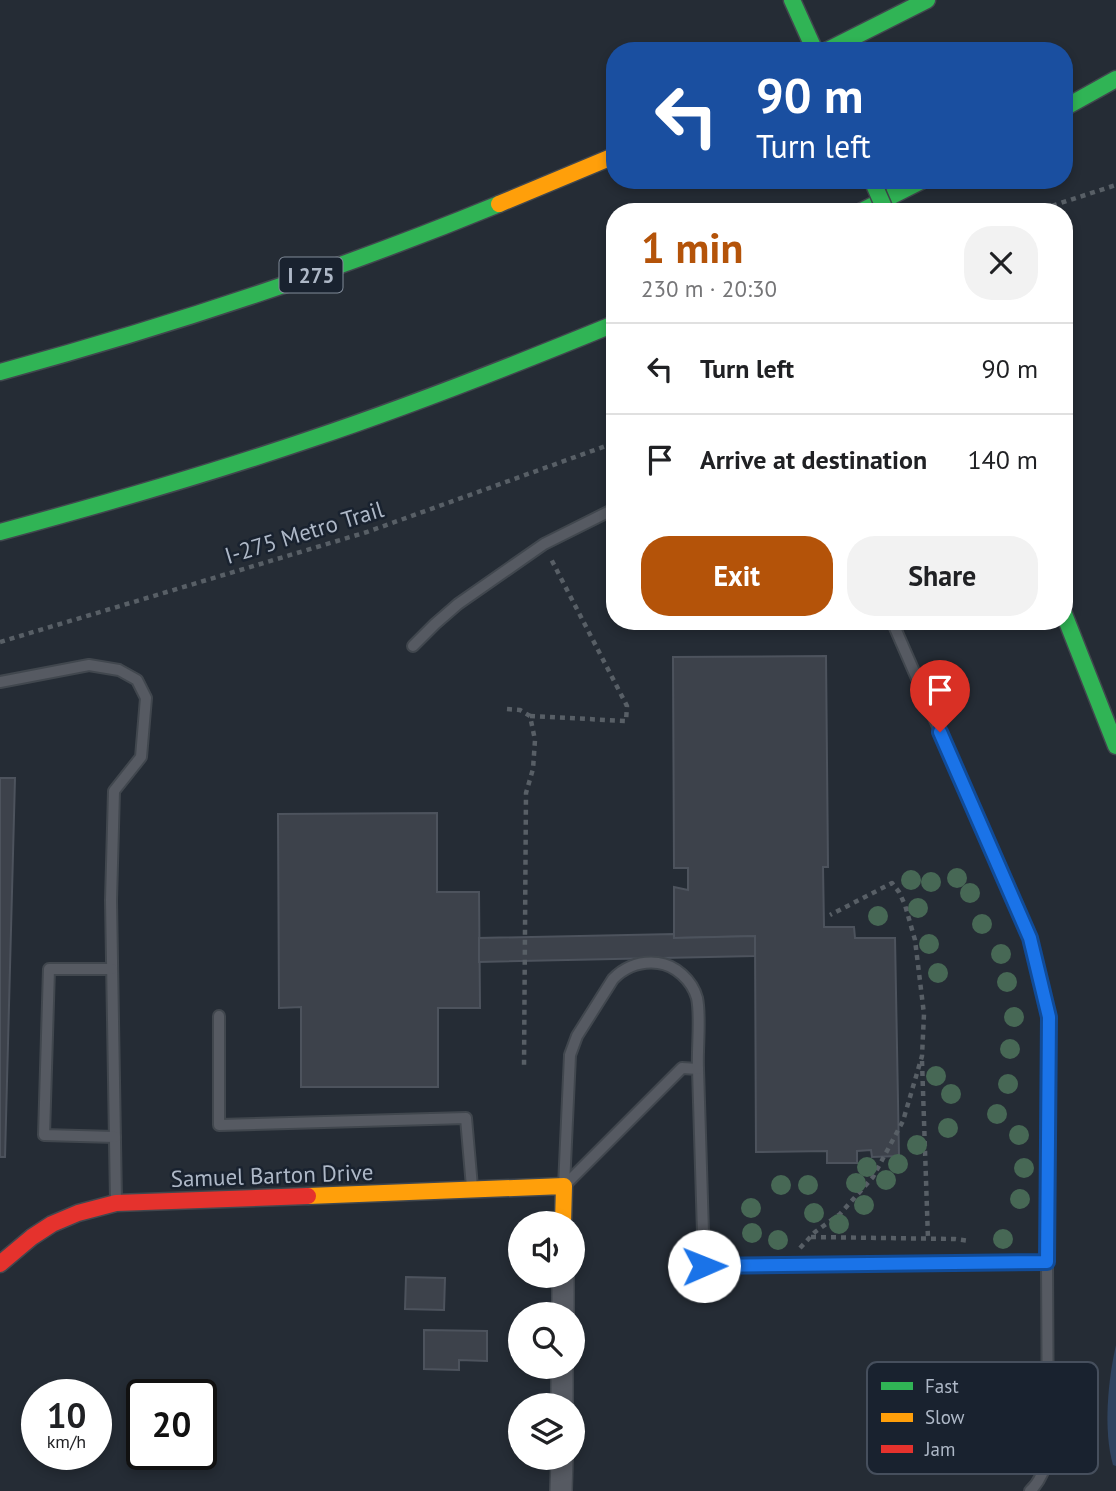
<!DOCTYPE html>
<html lang="en">
<head>
<meta charset="utf-8">
<style>
	:root { --surface:#fff; --page:#f2f2f2; --text:#202124; --muted:#757577; --line:#e0e0e0; --accent:#b45309 }
	body { margin:0; font-family:"PT Sans",sans-serif; background:var(--page); color:var(--text); height:100vh; display:flex; flex-direction:column; font-size:26px; white-space:nowrap }
	* { box-sizing:border-box; margin:0 }
	p { font-size:23px; color:var(--muted) }
	.icon { flex:none; width:38px; height:38px; fill:none; stroke:currentColor; stroke-width:2; stroke-linecap:round; stroke-linejoin:round }
	.map { position:relative; flex:1; overflow:hidden }
	.panel { position:absolute; left:606px; top:203px; width:467px; height:427px; display:flex; flex-direction:column; background:var(--surface); border-radius:28px; box-shadow:0 4px 10px #0003 }
	.panel>* { flex:none }
	.guide { position:absolute; left:606px; top:42px; width:467px; height:147px; border-radius:28px; box-shadow:0 4px 10px #0003; background:#1a4fa0; color:#fff; overflow:hidden }
	.controls { position:absolute; left:508px; top:1211px; display:grid; gap:14px }
	.controls a { display:grid; place-items:center; width:77px; height:77px; border-radius:50%; background:var(--surface); box-shadow:0 4px 10px #0003; font-size:35px }
	.speed { position:absolute; left:21px; top:1379px; display:flex; gap:14px; font-size:35px; font-weight:700; text-align:center }
	.speed>* { display:grid; place-content:center; width:91px; height:91px; border-radius:50%; background:var(--surface); box-shadow:0 4px 10px #0003; line-height:1 }
	.speed small { font-size:18px; font-weight:400 }
	.speed .limit { border:4px solid #111; border-radius:10px; background:#fff; color:#111 }
	.pin { position:absolute; display:grid; place-items:center; width:60px; height:60px; color:#fff; margin:-72px -30px; border-radius:50% 50% 50% 0; rotate:-45deg; box-shadow:0 0 7px #0007 }
	.pin .icon { rotate:45deg }
	.me { position:absolute; width:77px; margin:-38px; rotate:89deg; stroke-linejoin:round; filter:drop-shadow(0 0 5px #0008) }
	.turn { display:flex; align-items:center; gap:24px; height:147px; padding:0 35px; font-size:32px }
	.turn .icon { width:91px; height:91px; stroke-width:2.5 }
	.turn b { display:block; font-size:49px; line-height:60px }
	.round { display:grid; place-items:center; flex:none; width:74px; height:74px; border-radius:28px; background:var(--page) }
	.summary { display:flex; align-items:center; justify-content:space-between; height:119px; padding:0 35px }
	h1 { font-size:42px; font-weight:800; line-height:52px; color:var(--accent) }
	.cta { display:flex; gap:14px; margin-top:auto; padding:14px 35px }
	.cta a { flex:1; height:80px; border-radius:28px; background:var(--accent); color:#fff; font-size:28px; font-weight:800; line-height:80px; text-align:center }
	.cta a+a { background:var(--page); color:var(--text) }
	ul { padding:0; list-style:none }
	li { display:flex; align-items:center; gap:21px; height:91px; padding:0 35px; border-top:2px solid var(--line) }
	li div { flex:1 }
	li b { display:block; font-size:26px }
	li em { font-style:normal }
	.map>svg:first-child { display:block }
	.water { fill:#304460 }
	.building { fill:#3d424b; stroke:#4d535d; stroke-width:2 }
	.lines { fill:none; stroke-linecap:round; stroke-linejoin:round }
	.lane-casing { stroke:#41474e; stroke-width:14 }
	.street-casing { stroke:#41474e; stroke-width:24 }
	.fast-casing { stroke:#41474e; stroke-width:19 }
	.slow-casing { stroke:#41474e; stroke-width:19 }
	.jam-casing { stroke:#41474e; stroke-width:19 }
	.path { stroke:#585f66; stroke-width:4.5; stroke-dasharray:5 5; stroke-linecap:butt }
	.lane { stroke:#565a62; stroke-width:10 }
	.street { stroke:#565a62; stroke-width:21 }
	.fast { stroke:#30b455; stroke-width:16 }
	.slow { stroke:#ff9f0a; stroke-width:16 }
	.jam { stroke:#e5322d; stroke-width:16 }
	.fast-bridge-casing { stroke:#41474e; stroke-width:19; stroke-linecap:butt }
	.fast-bridge { stroke:#30b455; stroke-width:16 }
	.tree { fill:#476855 }
	.route-casing { stroke:#114b97; stroke-width:18 }
	.route { stroke:#1a73e8; stroke-width:12 }
	.labels { text-anchor:middle; dominant-baseline:central; stroke-width:5; stroke-linejoin:round; paint-order:stroke }
	.shield { fill:#19222f; stroke:#818b99; stroke-width:2 }
	.shield-label { font-size:21px; font-weight:bold; fill:#aeb8c7 }
	.street-label { font-size:23px; fill:#aeb8c7; stroke:#19222f }
	.key { fill:#19222f; stroke:#464f5d; stroke-width:2 }
	.key-label { font-size:19px; fill:#aeb8c7 }
</style>
</head>
<body>
<div class="map">
<svg width="1116" height="1491" viewBox="0 0 1116 1491">
	<rect width="100%" height="100%" fill="#252c35"/>
	<!-- water -->
	<path class="water" d="M 1116,1345 L 1116,1466 L 1113,1465 C 1103,1430 1108,1380 1116,1345 Z"/>
	<!-- building -->
	<g class="building">
		<path d="M 826,656 L 828,867 L 823,867 L 824,927 L 854,927 L 855,938 L 895,938 L 899,1156 L 872,1157 L 871,1150 L 857,1151 L 857,1163 L 827,1163 L 827,1151 L 756,1152 L 755,936 L 674,938 L 674,887 L 688,890 L 688,868 L 674,868 L 673,657 Z"/>
		<path d="M 0,778 L 15,778 L 5,1157 L 0,1157 Z"/>
		<path d="M 437,813 L 437,892 L 479,892 L 480,1008 L 438,1008 L 438,1087 L 301,1087 L 301,1007 L 279,1008 L 278,814 Z"/>
		<path d="M 674,934 L 674,938 L 755,936 L 755,956 L 479,962 L 479,938 Z"/>
		<path d="M 406,1277 L 445,1278 L 444,1310 L 405,1309 Z"/>
		<path d="M 424,1330 L 487,1331 L 487,1361 L 459,1360 L 459,1370 L 424,1369 Z"/>
	</g>
	<g class="lines">
		<defs>
			<g id="lane">
				<path d="M 892,621 L 1030,938 L 1049,1017 L 1047,1262 L 1048,1455 C 1045,1469 1040,1482 1030,1491"/>
				<path d="M 413,646 L 435,624 L 458,604 L 544,544 L 614,509"/>
				<path d="M 0,682 L 89,665 L 119,670 L 137,680 L 146,698 L 141,757 L 114,791 L 111,900 L 116,1201"/>
				<path d="M 112,969 L 49,969 L 44,1135 L 115,1137"/>
				<path d="M 219,1016 L 219,1125 L 466,1118 L 472,1187"/>
				<path d="M 565,1185 L 682,1068 L 698,1069 L 704,1266"/>
				<path d="M 564,1186 L 570,1055 L 577,1036 L 613,979 C 626,966 640,961 658,963 C 675,965 692,980 697,998 C 701,1016 697,1048 698,1069"/>
				<path d="M 674,1266 L 1047,1262"/>
			</g>
			<g id="street">
				<path d="M 563,1314 L 563,1276"/>
				<path d="M 562,1405 L 562,1367"/>
				<path d="M 561,1491 L 562,1458"/>
			</g>
			<g id="fast">
				<path d="M 792,0 L 815,51"/>
				<path d="M 826,51 L 927,0"/>
				<path d="M 1064,108 L 1116,79"/>
				<path d="M 860,212 L 923,180"/>
				<path d="M 0,372 C 169,326 336,271 499,204"/>
				<path d="M 0,532 C 104,504 208,474 311,439 C 413,405 514,365 614,324"/>
				<path d="M 1064,614 L 1116,746"/>
			</g>
			<g id="slow">
				<path d="M 499,204 L 614,156"/>
				<path d="M 308,1196 L 564,1186 L 563,1223"/>
			</g>
			<path id="jam" d="M 0,1264 L 32,1237 L 52,1224 L 78,1213 L 116,1203 L 308,1196"/>
		</defs>
		<!-- lane casing -->
		<use href="#lane" class="lane-casing"/>
		<!-- street casing -->
		<use href="#street" class="street-casing"/>
		<!-- fast casing -->
		<use href="#fast" class="fast-casing"/>
		<!-- slow casing -->
		<use href="#slow" class="slow-casing"/>
		<!-- jam casing -->
		<use href="#jam" class="jam-casing"/>
		<!-- path -->
		<g class="path">
			<path d="M 1033,212 L 1116,185"/>
			<path d="M 0,642 L 367,532 L 614,443"/>
			<path d="M 507,709 L 520,710 L 530,716 L 535,740 L 533,769 L 526,793 L 524,1068"/>
			<path d="M 530,716 L 626,721 L 627,706 L 550,557"/>
			<path d="M 922,1061 L 928,1239"/>
			<path d="M 811,1237 L 955,1239 L 970,1241"/>
			<path d="M 800,1248 L 815,1232 L 840,1214 L 873,1177 L 903,1121 L 922,1056 L 924,1014 L 915,940 L 905,905 L 899,892 L 892,883 L 830,915"/>
		</g>
		<!-- lane -->
		<use href="#lane" class="lane"/>
		<!-- street -->
		<use href="#street" class="street"/>
		<!-- fast -->
		<use href="#fast" class="fast"/>
		<!-- slow -->
		<use href="#slow" class="slow"/>
		<!-- jam -->
		<use href="#jam" class="jam"/>
		<defs>
			<path id="fast-bridge" d="M 872,180 L 886,212"/>
		</defs>
		<!-- fast-bridge casing -->
		<use href="#fast-bridge" class="fast-bridge-casing"/>
		<!-- fast-bridge -->
		<use href="#fast-bridge" class="fast-bridge"/>
	</g>
	<!-- trees -->
	<g class="tree">
		<circle cx="957" cy="878" r="10"/>
		<circle cx="911" cy="880" r="10"/>
		<circle cx="931" cy="882" r="10"/>
		<circle cx="970" cy="893" r="10"/>
		<circle cx="918" cy="908" r="10"/>
		<circle cx="878" cy="916" r="10"/>
		<circle cx="982" cy="924" r="10"/>
		<circle cx="929" cy="944" r="10"/>
		<circle cx="1001" cy="954" r="10"/>
		<circle cx="938" cy="973" r="10"/>
		<circle cx="1007" cy="982" r="10"/>
		<circle cx="1014" cy="1017" r="10"/>
		<circle cx="1010" cy="1049" r="10"/>
		<circle cx="936" cy="1076" r="10"/>
		<circle cx="1008" cy="1084" r="10"/>
		<circle cx="951" cy="1094" r="10"/>
		<circle cx="997" cy="1114" r="10"/>
		<circle cx="948" cy="1128" r="10"/>
		<circle cx="1019" cy="1135" r="10"/>
		<circle cx="917" cy="1145" r="10"/>
		<circle cx="898" cy="1164" r="10"/>
		<circle cx="867" cy="1167" r="10"/>
		<circle cx="1024" cy="1168" r="10"/>
		<circle cx="886" cy="1180" r="10"/>
		<circle cx="856" cy="1183" r="10"/>
		<circle cx="781" cy="1185" r="10"/>
		<circle cx="808" cy="1185" r="10"/>
		<circle cx="1020" cy="1199" r="10"/>
		<circle cx="864" cy="1205" r="10"/>
		<circle cx="751" cy="1208" r="10"/>
		<circle cx="814" cy="1213" r="10"/>
		<circle cx="839" cy="1224" r="10"/>
		<circle cx="752" cy="1233" r="10"/>
		<circle cx="1003" cy="1239" r="10"/>
		<circle cx="778" cy="1240" r="10"/>
	</g>
	<g class="lines">
		<defs>
			<path id="route" d="M 704,1266 L 1047,1262 L 1049,1017 L 1030,938 L 940,732"/>
		</defs>
		<!-- route casing -->
		<use href="#route" class="route-casing"/>
		<!-- route -->
		<use href="#route" class="route"/>
	</g>
	<g class="labels">
		<!-- shield labels -->
		<rect class="shield" x="279.5" y="257.5" width="63" height="35" rx="5"/>
		<g class="shield-label">
			<text x="311" y="275">I 275</text>
		</g>
		<!-- street labels -->
		<g class="street-label">
			<text transform="translate(304 532) rotate(-17)">I-275 Metro Trail</text>
			<text transform="translate(272 1175) rotate(-2)">Samuel Barton Drive</text>
		</g>
	</g>
	<!-- legend -->
	<rect x="867" y="1362" width="231" height="112" rx="10" class="key"/>
	<rect x="881" y="1382" width="32" height="8" fill="#30b455"/>
	<rect x="881" y="1413" width="32" height="9" fill="#ff9f0a"/>
	<rect x="881" y="1445" width="32" height="8" fill="#e5322d"/>
	<g class="key-label">
		<text x="925" y="1393">Fast</text>
		<text x="925" y="1424">Slow</text>
		<text x="925" y="1456">Jam</text>
	</g>
</svg>
<div class="controls">
<a><svg class="icon" aria-label="sound" viewBox="0 0 24 24"><path d="M4 9h4l5-4v14l-5-4H4zM17 9q2 3 0 6"/></svg></a>
<a><svg class="icon" aria-label="search" viewBox="0 0 24 24"><circle cx="10" cy="10" r="6"/><path d="M15 15l6 6"/></svg></a>
<a><svg class="icon" aria-label="layers" viewBox="0 0 24 24"><path d="M12 4l9 5-9 5-9-5zM3 14l9 5 9-5"/></svg></a>
</div>
<div class="speed"><div>10<small>km/h</small></div><div class="limit">20</div></div>
<div class="pin" style="left:940px;top:732px;background:#d93025"><svg class="icon" aria-label="arrive" viewBox="0 0 24 24"><path d="M6 21V4h12l-3 4 3 4H6"/></svg></div>
<svg class="me" style="left:704px;top:1266px" viewBox="-20 -20 40 40"><circle r="19" fill="#fff"/><path d="M0-13L10 11 0 6-10 11z" fill="#1a73e8"/></svg>
<div class="guide">
<div class="turn"><svg class="icon" aria-label="left" viewBox="0 0 24 24"><path d="M17 20v-9H6M10 6l-5 5 5 5"/></svg><div><b>90 m</b>Turn left</div></div>
</div>
<section class="panel">
<div class="summary"><div><h1>1 min</h1><p>230 m · 20:30</p></div><a class="round"><svg class="icon" aria-label="close" viewBox="0 0 24 24"><path d="M6 6l12 12M18 6L6 18"/></svg></a></div>
<ul>
<li><svg class="icon" aria-label="left" viewBox="0 0 24 24"><path d="M17 20v-9H6M10 6l-5 5 5 5"/></svg><div><b>Turn left</b></div><em>90 m</em></li>
<li><svg class="icon" aria-label="arrive" viewBox="0 0 24 24"><path d="M6 21V4h12l-3 4 3 4H6"/></svg><div><b>Arrive at destination</b></div><em>140 m</em></li>
</ul>
<div class="cta"><a>Exit</a><a>Share</a></div>
</section>
</div>
</body>
</html>
